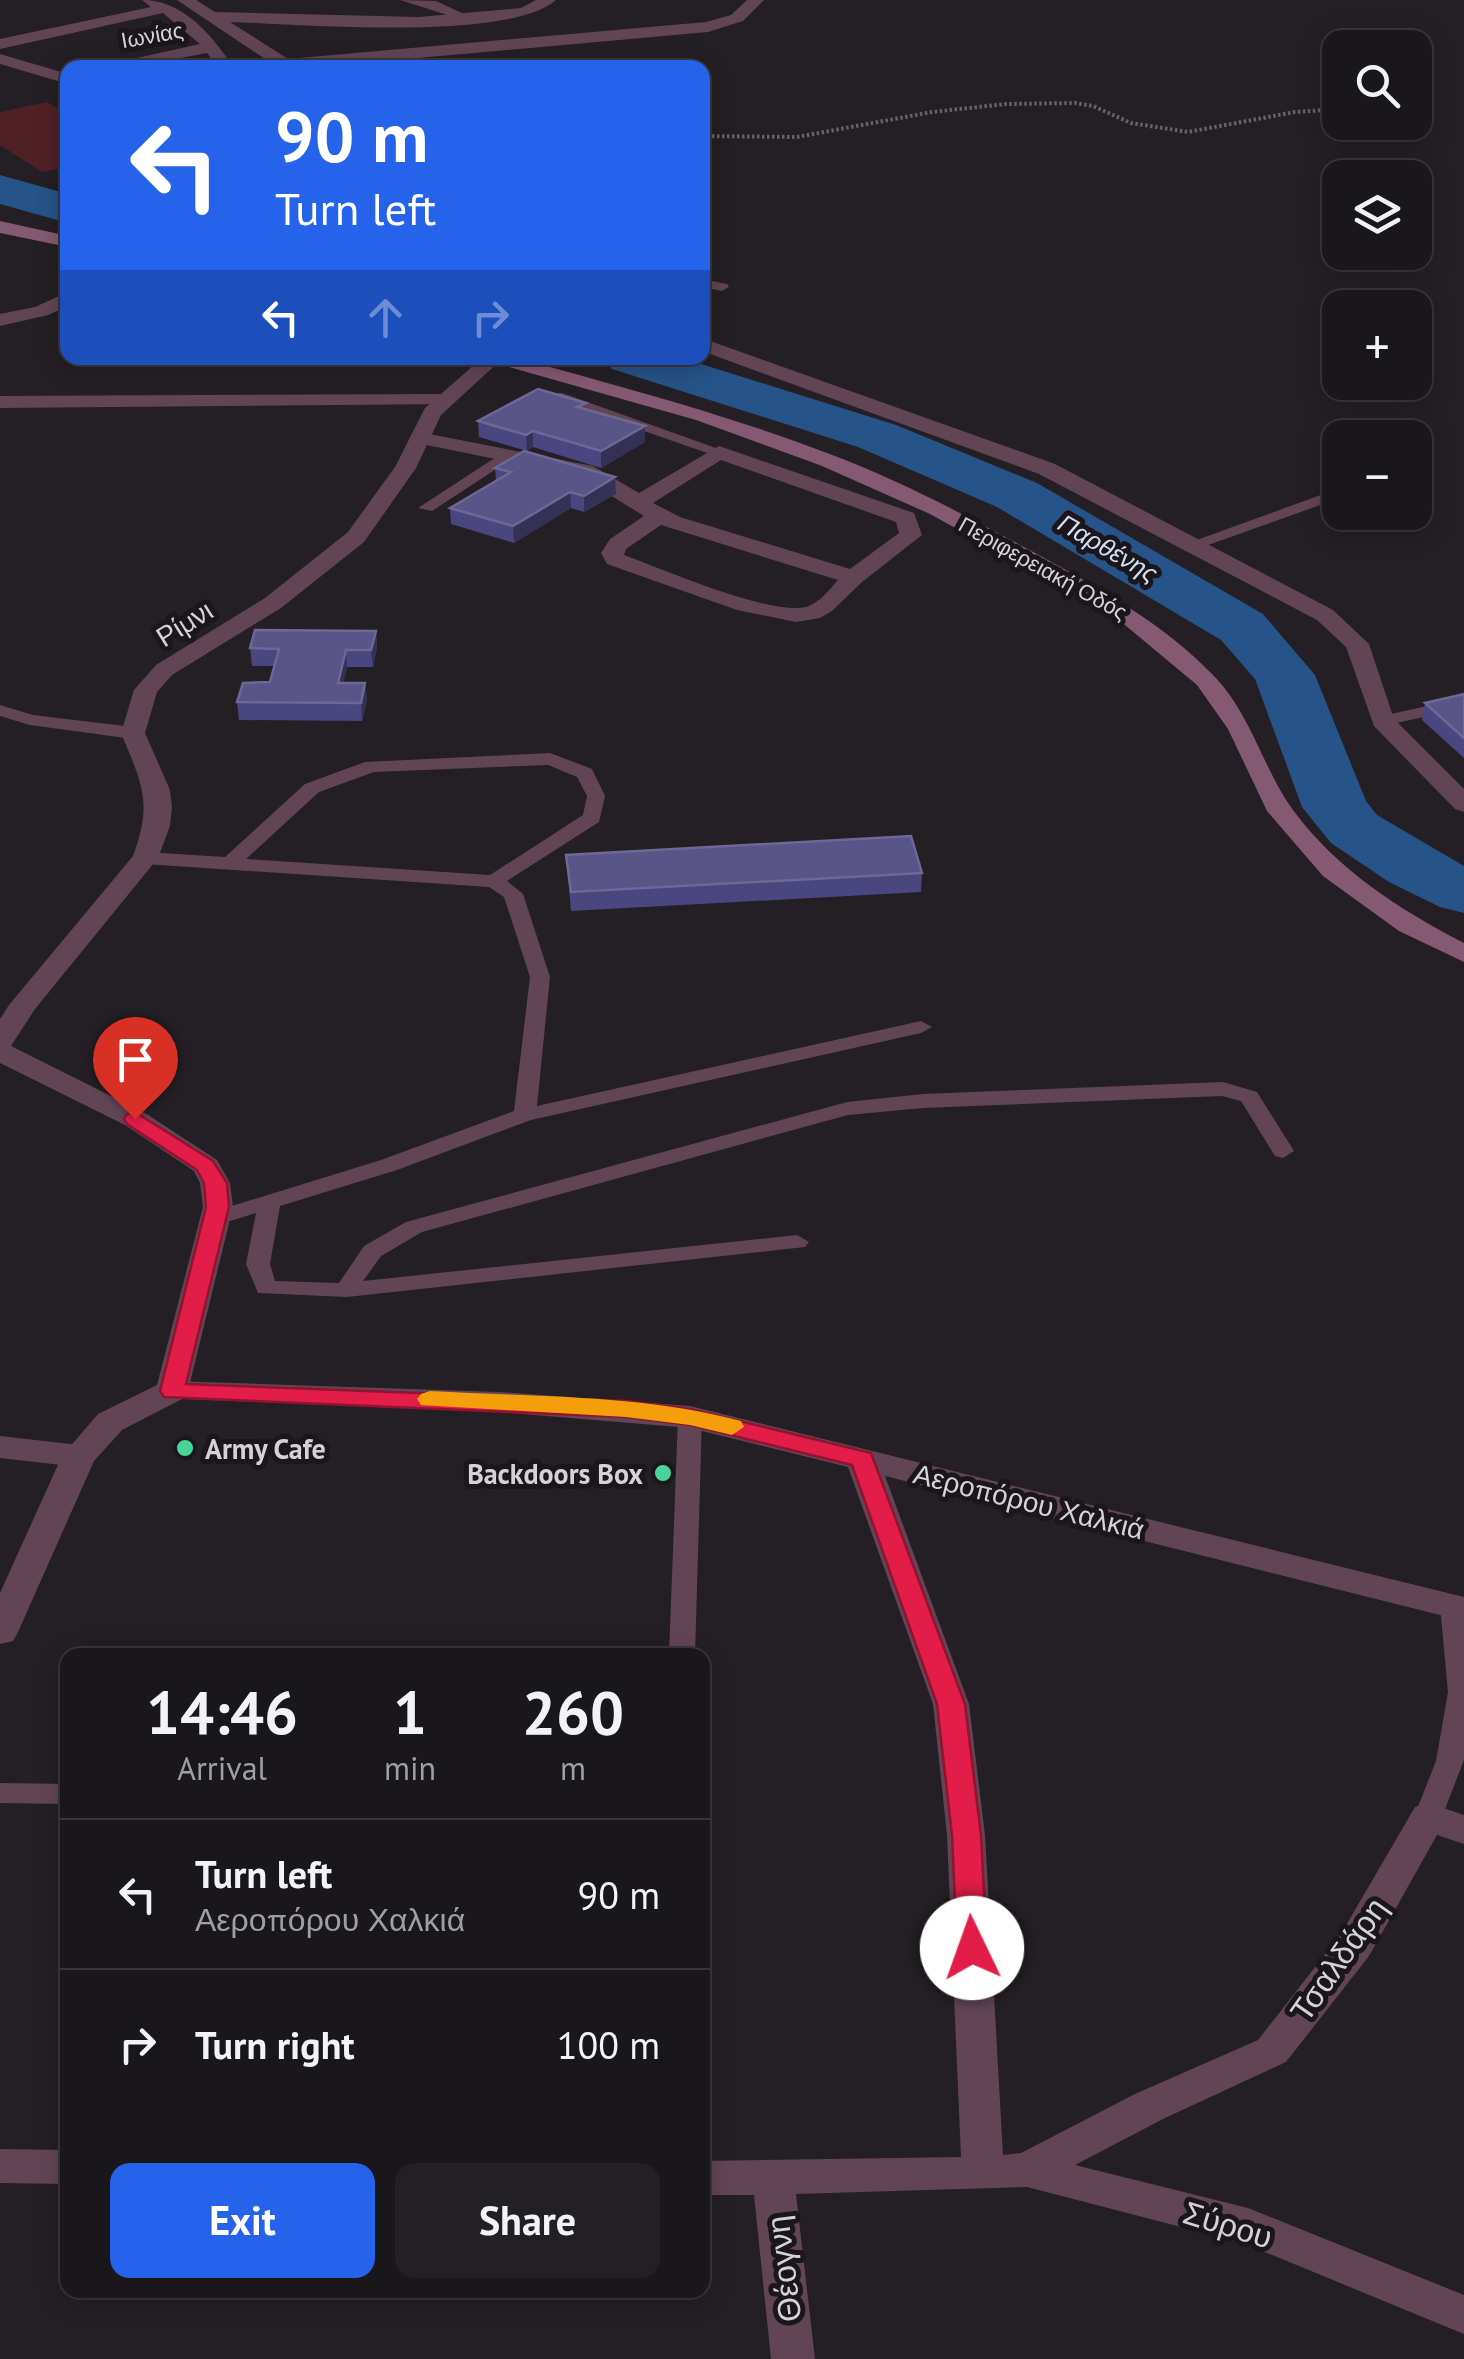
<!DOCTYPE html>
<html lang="en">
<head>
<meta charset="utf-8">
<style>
	:root { --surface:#1a171b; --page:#232024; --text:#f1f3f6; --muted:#9f9fa3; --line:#38363a; --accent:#2563eb }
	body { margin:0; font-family:"PT Sans",sans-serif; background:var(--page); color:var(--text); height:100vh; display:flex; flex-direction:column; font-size:38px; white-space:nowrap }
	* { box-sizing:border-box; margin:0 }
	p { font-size:32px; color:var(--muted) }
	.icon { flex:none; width:55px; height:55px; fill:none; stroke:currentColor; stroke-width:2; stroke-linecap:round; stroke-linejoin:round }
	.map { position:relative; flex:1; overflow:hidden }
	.sheet { position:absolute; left:60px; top:1648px; width:650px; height:650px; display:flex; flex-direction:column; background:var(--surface); border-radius:20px; box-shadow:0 5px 25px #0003,0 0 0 2px var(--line) }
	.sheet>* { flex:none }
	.hud { position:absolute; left:60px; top:60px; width:650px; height:305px; border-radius:20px; box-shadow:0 5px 25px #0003,0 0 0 2px var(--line); background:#2563eb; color:#fff; overflow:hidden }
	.tools { position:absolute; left:1322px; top:30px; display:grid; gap:20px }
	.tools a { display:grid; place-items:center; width:110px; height:110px; border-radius:20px; background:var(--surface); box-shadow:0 5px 25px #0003,0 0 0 2px var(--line); font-size:50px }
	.pin { position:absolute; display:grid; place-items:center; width:85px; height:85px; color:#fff; margin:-102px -42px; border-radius:50% 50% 50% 0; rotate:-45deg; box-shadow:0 0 10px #0007 }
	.pin .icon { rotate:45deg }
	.me { position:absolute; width:110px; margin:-55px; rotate:357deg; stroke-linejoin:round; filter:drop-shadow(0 0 8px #0008) }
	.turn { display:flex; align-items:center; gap:35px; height:210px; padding:0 50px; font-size:45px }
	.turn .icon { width:130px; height:130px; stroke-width:2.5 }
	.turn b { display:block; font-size:70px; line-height:85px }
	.lanes { display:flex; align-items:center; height:95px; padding:0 50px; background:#0003; justify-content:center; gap:50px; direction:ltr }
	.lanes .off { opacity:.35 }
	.eta { display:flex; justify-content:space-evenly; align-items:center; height:170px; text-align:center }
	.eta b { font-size:60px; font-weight:700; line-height:70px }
	.action { display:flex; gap:20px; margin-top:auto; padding:20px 50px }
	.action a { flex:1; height:115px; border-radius:20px; background:var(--accent); color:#fff; font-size:40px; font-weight:700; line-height:115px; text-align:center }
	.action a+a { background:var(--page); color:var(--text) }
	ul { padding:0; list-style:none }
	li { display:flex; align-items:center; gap:30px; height:150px; padding:0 50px; border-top:2px solid var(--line) }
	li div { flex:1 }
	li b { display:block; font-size:38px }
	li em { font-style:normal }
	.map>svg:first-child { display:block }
	.green { fill:#4f2125 }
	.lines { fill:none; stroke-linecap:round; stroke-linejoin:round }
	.river { fill:#265388; fill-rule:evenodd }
	.path { stroke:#666367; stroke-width:4; stroke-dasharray:2.5 2.5; stroke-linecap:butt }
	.service { fill:#624555; fill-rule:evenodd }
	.minor { fill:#624555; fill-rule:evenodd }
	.tertiary { fill:#624555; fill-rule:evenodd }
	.secondary { fill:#865972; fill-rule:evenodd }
	.wall { fill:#4a467f }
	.shaded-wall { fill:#343056 }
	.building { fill:#595588; stroke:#6d6894; stroke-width:2.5 }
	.route { fill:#e11d48; stroke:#92132f; stroke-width:2.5 }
	.slow { fill:#f59e0b }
	.poi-dot { fill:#49d49c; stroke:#1a161b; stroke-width:4 }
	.labels { text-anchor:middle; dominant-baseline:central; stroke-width:10; stroke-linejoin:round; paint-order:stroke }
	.far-street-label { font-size:22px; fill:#d5d2d6; stroke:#1a161b }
	.far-water-label { font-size:25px; font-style:italic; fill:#d4e0f1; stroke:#1a161b }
	.street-label { font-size:28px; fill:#d5d2d6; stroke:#1a161b }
	.poi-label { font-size:28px; font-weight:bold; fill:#d5d2d6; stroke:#1a161b; text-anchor:start }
	.near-street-label { font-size:32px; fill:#d5d2d6; stroke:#1a161b }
</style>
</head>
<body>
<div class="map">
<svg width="1464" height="2359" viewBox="0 0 1464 2359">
	<rect width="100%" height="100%" fill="#231f24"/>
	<!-- green -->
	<path class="green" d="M 47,102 L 67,114 L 67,167 L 42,172 L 0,145 L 0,112 Z"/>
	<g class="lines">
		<!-- river -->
		<g class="river">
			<path d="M 0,175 L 68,194 L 68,223 L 0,204 Z"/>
			<path d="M 604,358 L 682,358 L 896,425 L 1037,483 L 1263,614 L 1315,675 L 1366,801 L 1377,815 L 1464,866 L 1464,913 L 1440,907 L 1389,882 L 1331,843 L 1302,807 L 1255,679 L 1221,640 L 997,507 L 858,447 L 612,369 Z"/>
		</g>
		<!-- path -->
		<path class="path" d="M 702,136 L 797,137 L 932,112 L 1006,104 L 1075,103 L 1093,106 L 1131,123 L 1188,132 L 1295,112 L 1340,109"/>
		<!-- service -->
		<g class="service">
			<path d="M 400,0 L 436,1 L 466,15 L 460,19 Z"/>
			<path d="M 702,279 L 727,284 L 729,287 L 722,291 L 702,287 Z"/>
			<path d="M 552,393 L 562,393 L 727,452 L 713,455 L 552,399 Z"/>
			<path d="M 507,450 L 515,455 L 513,458 L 432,511 L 418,508 Z"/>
			<path d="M 1340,488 L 1340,498 L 1197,549 L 1185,549 L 1183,545 Z"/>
			<path d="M 1464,698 L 1464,708 L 1383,726 L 1374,721 L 1377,717 Z"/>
			<path d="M 0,705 L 33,715 L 133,727 L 142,733 L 133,739 L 30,725 L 0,716 Z"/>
			<path d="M 550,753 L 592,769 L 605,796 L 599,822 L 507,881 L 523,894 L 550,977 L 537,1106 L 921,1021 L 932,1027 L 921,1033 L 531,1120 L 397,1170 L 280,1206 L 270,1264 L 275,1281 L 339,1283 L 364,1246 L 406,1222 L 847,1102 L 923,1094 L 1223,1082 L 1257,1092 L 1294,1151 L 1283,1158 L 1275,1156 L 1241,1101 L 1222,1096 L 923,1108 L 848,1115 L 422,1232 L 381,1256 L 363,1281 L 797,1235 L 809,1242 L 805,1247 L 347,1297 L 258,1293 L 246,1264 L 256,1213 L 214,1226 L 203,1219 L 206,1214 L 381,1160 L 514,1111 L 530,977 L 504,897 L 489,887 L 145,864 L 135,858 L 145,852 L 225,857 L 305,784 L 365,762 ZM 548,765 L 577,777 L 587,796 L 583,815 L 490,875 L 246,859 L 319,792 L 374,772 Z"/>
			<path d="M 690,1409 L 702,1417 L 695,1655 L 669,1655 L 678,1417 Z"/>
			<path d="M 1453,1597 L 1464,1602 L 1464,1760 L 1442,1817 L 1438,1824 L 1428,1827 L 1418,1824 L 1414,1817 L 1436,1761 L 1448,1692 L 1440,1606 L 1444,1600 Z"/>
			<path d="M 0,1783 L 68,1784 L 68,1804 L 0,1803 Z"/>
		</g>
		<!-- minor -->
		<g class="minor">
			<path d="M 142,0 C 179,0 207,29 227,58 L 225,61 L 213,61 L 207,53 L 129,68 L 92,68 L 200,44 L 163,13 L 0,49 L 0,39 L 151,7 Z"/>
			<path d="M 177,0 L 196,0 L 215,12 L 419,17 L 521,8 L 536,0 L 556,0 C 509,42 297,24 230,22 L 288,59 L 706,22 L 731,15 L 747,0 L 764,0 L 743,21 L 708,32 L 306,68 L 237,68 L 268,61 Z"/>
			<path d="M 0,54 L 68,74 L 68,84 L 0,64 Z"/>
			<path d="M 68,292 L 68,306 L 48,315 L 0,326 L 0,314 L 35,307 Z"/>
			<path d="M 702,338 L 1055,464 L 1333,610 L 1369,644 L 1394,719 L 1464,789 L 1464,812 L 1455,809 L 1374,726 L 1346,647 L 1317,620 L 1039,474 L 702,351 Z"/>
			<path d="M 442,394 L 452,400 L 449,404 L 0,408 L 0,396 Z"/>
			<path d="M 419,432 L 593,466 L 639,493 L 719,446 L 914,513 L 922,535 L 862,582 L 832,611 L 820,618 L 796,622 L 737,610 L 607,564 L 601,553 L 610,539 L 644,516 L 579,476 L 412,442 L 409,438 L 412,434 ZM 721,460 L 896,522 L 899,533 L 850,569 L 680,517 L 653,503 ZM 661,525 L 838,580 C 830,589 821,601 809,606 C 777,619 660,568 624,555 L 626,549 Z"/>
			<path d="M 172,1381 L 500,1392 L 690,1406 L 1464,1597 L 1464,1621 L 885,1476 L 969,1704 L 985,1835 L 1003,2155 L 1021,2153 L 1135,2094 L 1258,2040 L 1341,1934 L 1415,1807 L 1428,1803 L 1464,1815 L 1464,1844 L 1437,1835 L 1369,1956 L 1286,2062 L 1165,2118 L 1075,2165 L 1248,2208 L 1464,2295 L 1464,2334 L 1243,2243 L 1027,2187 L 796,2194 L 815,2359 L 771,2359 L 754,2195 L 702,2195 L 702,2161 L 961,2157 L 947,1835 L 933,1704 L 848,1467 L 690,1428 L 500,1412 L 160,1398 L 156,1391 L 160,1384 Z"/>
			<path d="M 0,1436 L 79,1445 L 91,1448 L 96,1456 L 91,1464 L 79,1467 L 0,1458 Z"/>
			<path d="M 0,2149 L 68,2150 L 68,2184 L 0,2183 Z"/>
		</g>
		<!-- tertiary -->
		<path class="tertiary" d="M 482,358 L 503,358 L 441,415 L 416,468 L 364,542 L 281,608 L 172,675 L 157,692 L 145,733 L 170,790 L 172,807 L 170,826 L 158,858 L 35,1009 L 11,1046 L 145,1113 L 217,1160 L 230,1183 L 233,1207 L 188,1391 L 184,1398 L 122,1430 L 94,1461 L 18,1632 L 13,1641 L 0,1644 L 0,1593 L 62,1456 L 98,1414 L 157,1385 L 203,1207 L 200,1183 L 194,1171 L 125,1125 L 0,1063 L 0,1019 L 9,1005 L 133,856 C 153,802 142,784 121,733 L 134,690 L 156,665 L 265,598 L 348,532 L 395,467 L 425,408 Z"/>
		<!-- secondary -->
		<g class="secondary">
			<path d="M 0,221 L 68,236 L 68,247 L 0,233 Z"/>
			<path d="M 488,358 L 518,358 C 625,388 732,416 835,456 C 906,483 972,519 1039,555 C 1100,589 1163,623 1212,674 C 1251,713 1262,767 1293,810 C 1336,869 1400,910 1464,943 L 1464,962 L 1399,931 L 1323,876 L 1267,811 L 1228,729 L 1197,685 L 1113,615 L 930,514 L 822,466 L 696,420 L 491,362 Z"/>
		</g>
	</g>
	<!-- wall -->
	<g class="wall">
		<path d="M 586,410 L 645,426 L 645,442 L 601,468 L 533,447 L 527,451 L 479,437 L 478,421 Z"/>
		<path d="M 495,468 L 616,494 L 584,512 L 571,508 L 514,543 L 451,524 L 450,508 L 496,481 Z"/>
		<path d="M 376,631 L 377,648 L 373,667 L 347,667 L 343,683 L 365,683 L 367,700 L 362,721 L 239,720 L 237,702 L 270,682 L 274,666 L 252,666 L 250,648 Z"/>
		<path d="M 1464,694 L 1464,758 L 1422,720 L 1425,703 Z"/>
		<path d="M 566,855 L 922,873 L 921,892 L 571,911 Z"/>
	</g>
	<!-- shaded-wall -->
	<g class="shaded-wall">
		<path d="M 645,426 L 645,442 L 601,468 L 601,451 Z"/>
		<path d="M 533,431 L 533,447 L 527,451 L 526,435 Z"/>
		<path d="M 615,477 L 616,494 L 584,512 L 584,496 Z"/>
		<path d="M 570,492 L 571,508 L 514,543 L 513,526 Z"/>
		<path d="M 376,631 L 377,648 L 373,667 L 371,650 Z"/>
		<path d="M 346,650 L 347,667 L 339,701 L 338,683 Z"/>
		<path d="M 365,683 L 367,700 L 362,721 L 361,703 Z"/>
	</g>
	<!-- building -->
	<g class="building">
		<path d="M 538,389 L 586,403 L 577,407 L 645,426 L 601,451 L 533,431 L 526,435 L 478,421 Z"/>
		<path d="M 524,451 L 615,477 L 584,496 L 570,492 L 513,526 L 450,508 L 511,472 L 495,468 Z"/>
		<path d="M 255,630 L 376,631 L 371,650 L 346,650 L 338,683 L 365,683 L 361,703 L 237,702 L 243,683 L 270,682 L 279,649 L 250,648 Z"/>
		<path d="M 1464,694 L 1464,738 L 1425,703 Z"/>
		<path d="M 911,836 L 922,873 L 571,892 L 566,855 Z"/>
	</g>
	<!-- route -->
	<path class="route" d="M 135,1112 L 213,1161 L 227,1183 L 229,1207 L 186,1384 L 626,1401 L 690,1409 L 871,1453 L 965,1704 L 981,1835 L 987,1948 L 982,1956 L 972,1959 L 961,1956 L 957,1948 L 952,1835 L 937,1704 L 852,1465 L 690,1425 L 626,1417 L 164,1397 L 160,1391 L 206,1207 L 204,1183 L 197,1170 L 127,1124 L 124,1119 L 127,1114 Z"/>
	<!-- slow -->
	<path class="slow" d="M 430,1391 C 533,1397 640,1394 741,1421 L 744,1427 L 732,1435 L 690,1425 L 626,1417 L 421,1405 L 417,1399 L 421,1394 Z"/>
	<!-- markers -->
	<g class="poi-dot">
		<circle cx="185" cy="1448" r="10"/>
		<circle cx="663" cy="1473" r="10"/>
	</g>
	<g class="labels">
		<!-- far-street labels -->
		<g class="far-street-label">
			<text transform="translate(152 35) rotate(-10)">Ιωνίας</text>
			<text transform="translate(1043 568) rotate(29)">Περιφερειακή Οδός</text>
		</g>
		<!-- far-water labels -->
		<g class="far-water-label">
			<text transform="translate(1108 548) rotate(30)">Παρθένης</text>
		</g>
		<!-- street labels -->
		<g class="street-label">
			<text transform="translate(184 623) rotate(-32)">Ρίμνι</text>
			<text transform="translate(1029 1501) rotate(14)">Αεροπόρου Χαλκιά</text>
		</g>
		<!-- poi labels -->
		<g class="poi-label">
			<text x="205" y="1448">Army Cafe</text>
			<text x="643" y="1473" text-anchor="end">Backdoors Box</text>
		</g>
		<!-- near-street labels -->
		<g class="near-street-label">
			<text transform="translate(1338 1959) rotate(-55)">Τσαλδάρη</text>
			<text transform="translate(1228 2224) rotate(17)">Σύρου</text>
			<text transform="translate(783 2269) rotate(-97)">Θέογνη</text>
		</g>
	</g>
</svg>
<div class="tools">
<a><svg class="icon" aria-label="search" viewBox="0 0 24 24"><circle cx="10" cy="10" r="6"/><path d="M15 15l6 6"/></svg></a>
<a><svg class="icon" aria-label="layers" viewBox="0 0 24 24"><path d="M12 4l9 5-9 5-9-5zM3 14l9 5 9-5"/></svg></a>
<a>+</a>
<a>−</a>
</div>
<div class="pin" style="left:135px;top:1119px;background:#d93025"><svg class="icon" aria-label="arrive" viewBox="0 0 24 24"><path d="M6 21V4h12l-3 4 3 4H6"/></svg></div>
<svg class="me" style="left:972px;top:1948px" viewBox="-20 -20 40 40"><circle r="19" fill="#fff"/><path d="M0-13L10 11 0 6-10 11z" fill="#e11d48"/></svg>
<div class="hud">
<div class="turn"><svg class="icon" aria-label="left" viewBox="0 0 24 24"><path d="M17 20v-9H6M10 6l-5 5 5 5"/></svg><div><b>90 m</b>Turn left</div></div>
<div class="lanes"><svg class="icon" aria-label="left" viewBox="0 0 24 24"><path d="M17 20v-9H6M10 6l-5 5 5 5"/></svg><svg class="icon off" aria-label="ahead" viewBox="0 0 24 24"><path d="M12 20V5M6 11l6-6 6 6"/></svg><svg class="icon off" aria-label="right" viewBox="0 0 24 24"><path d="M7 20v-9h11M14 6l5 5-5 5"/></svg></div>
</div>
<section class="sheet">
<div class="eta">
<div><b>14:46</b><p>Arrival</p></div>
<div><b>1</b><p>min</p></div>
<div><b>260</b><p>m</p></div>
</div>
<ul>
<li><svg class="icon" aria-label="left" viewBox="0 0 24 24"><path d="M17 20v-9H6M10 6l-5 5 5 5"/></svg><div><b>Turn left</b><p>Αεροπόρου Χαλκιά</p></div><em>90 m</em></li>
<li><svg class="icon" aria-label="right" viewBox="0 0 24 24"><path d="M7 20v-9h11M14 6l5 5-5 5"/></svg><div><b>Turn right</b></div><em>100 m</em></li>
</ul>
<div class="action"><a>Exit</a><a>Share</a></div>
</section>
</div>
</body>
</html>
